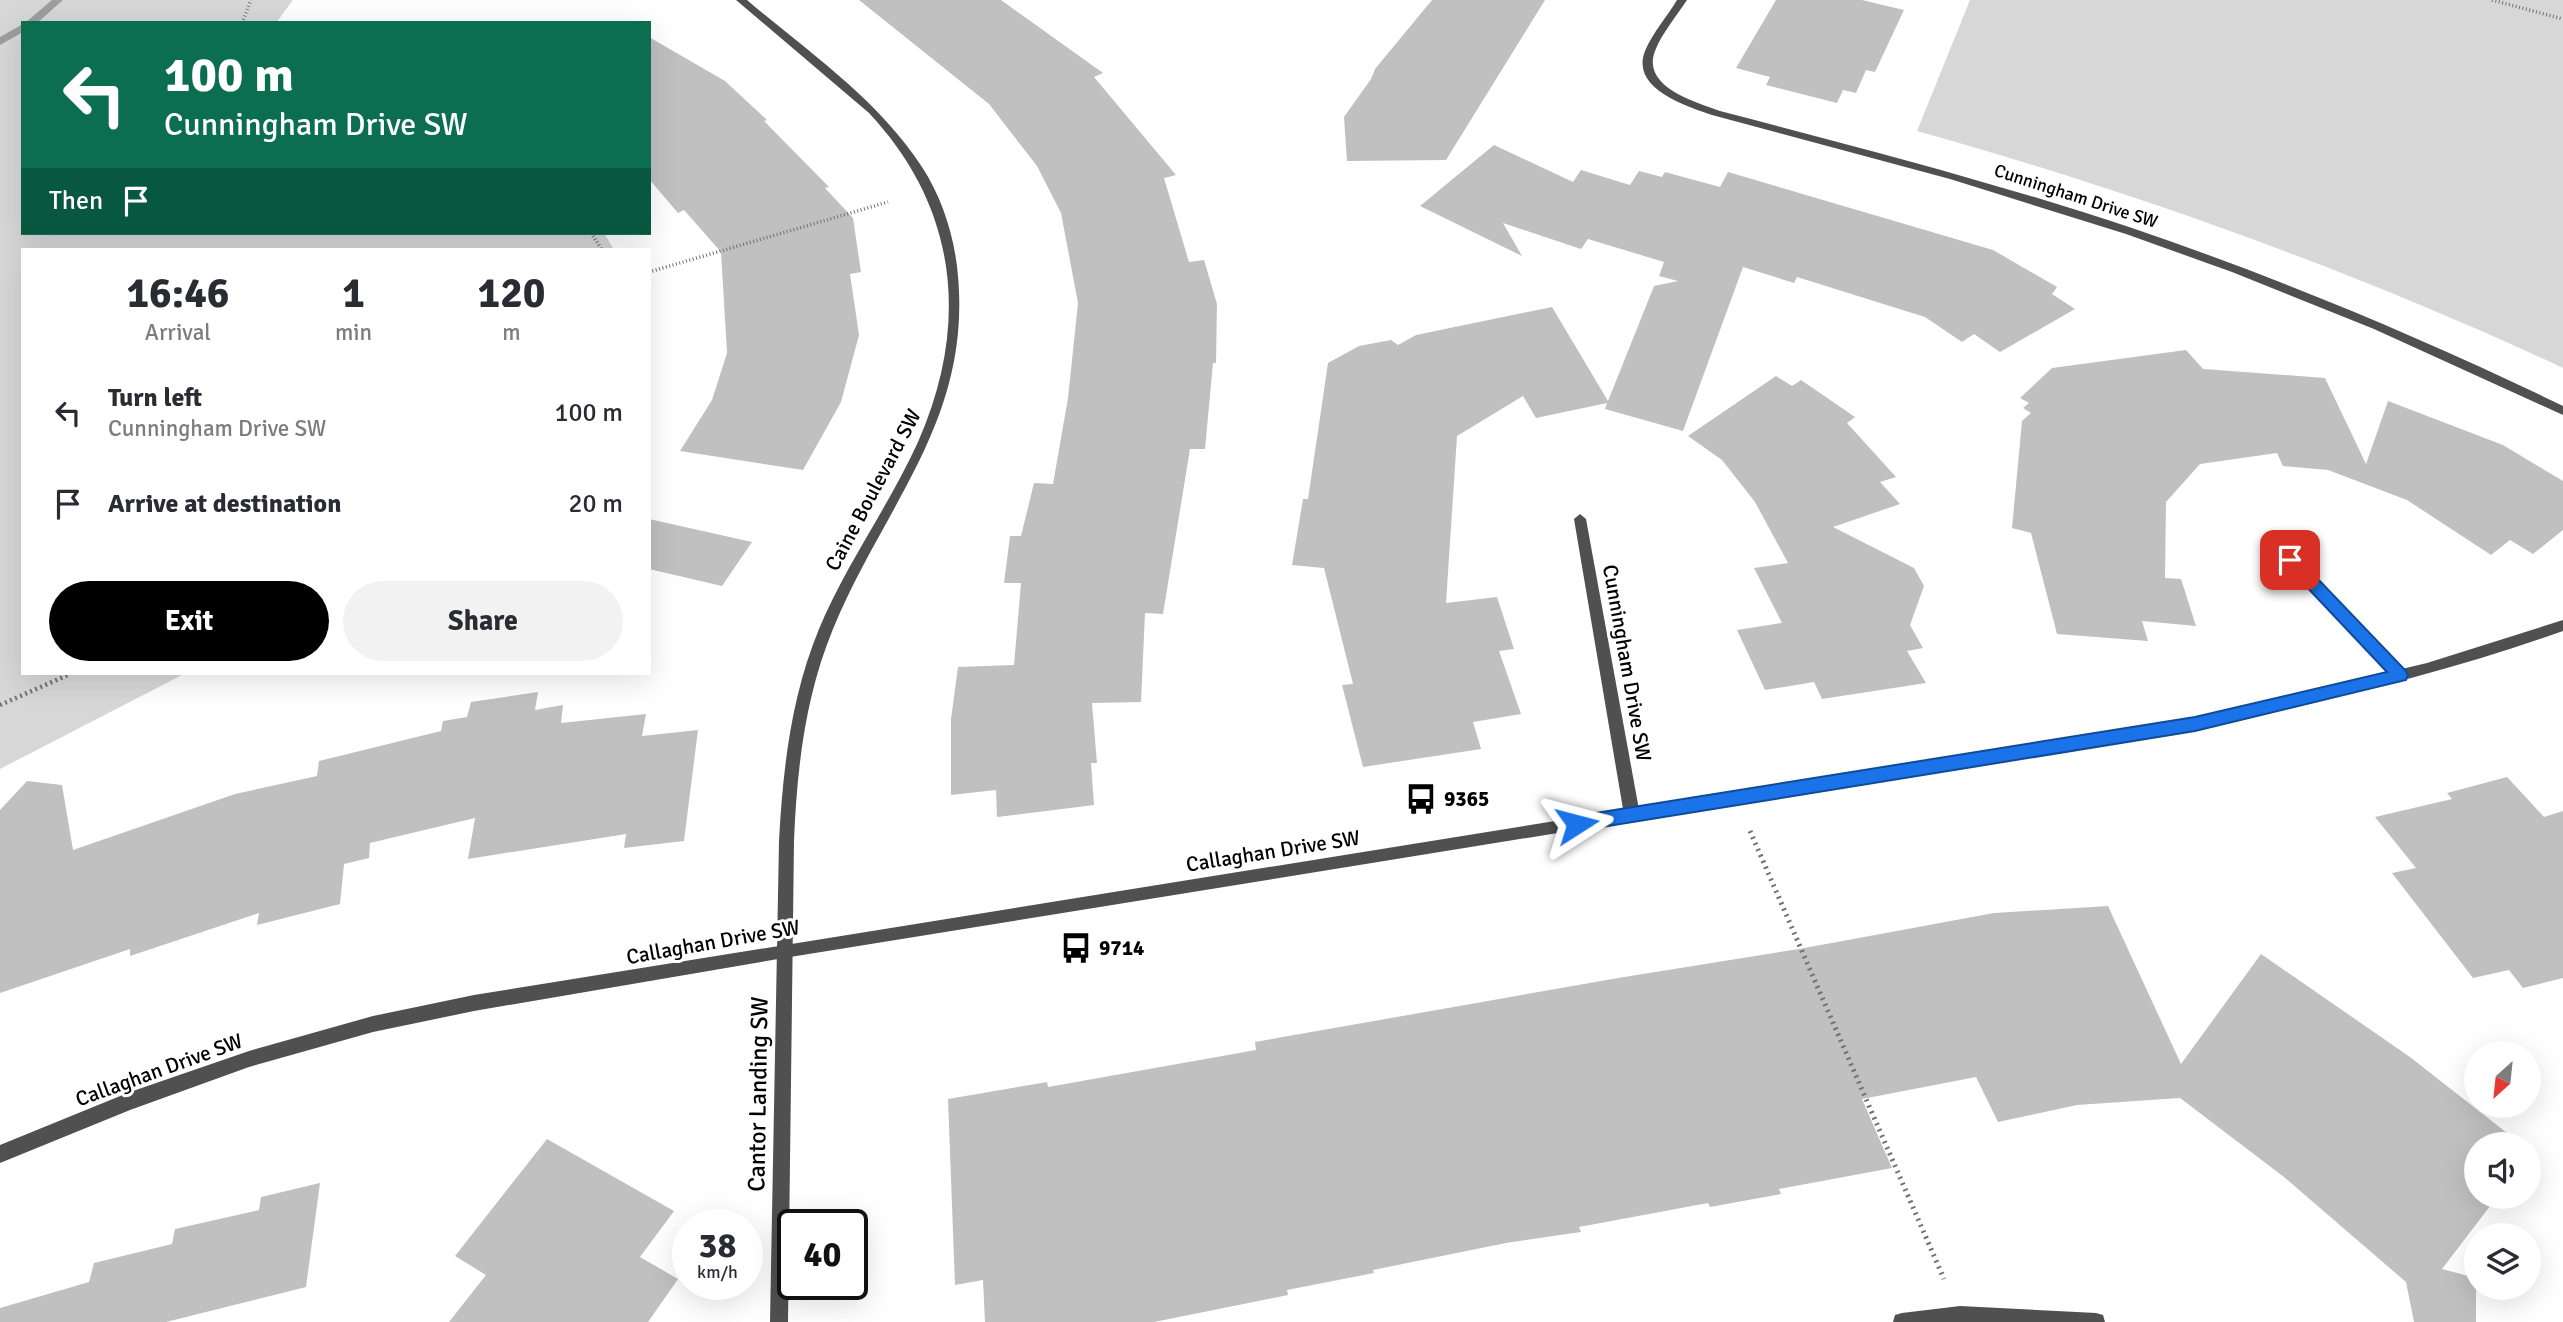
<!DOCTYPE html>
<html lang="en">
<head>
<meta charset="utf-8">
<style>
	:root { --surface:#fff; --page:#f2f2f3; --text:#2b2b33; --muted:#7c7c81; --accent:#000 }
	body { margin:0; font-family:Signika,sans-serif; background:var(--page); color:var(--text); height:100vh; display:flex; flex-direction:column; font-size:26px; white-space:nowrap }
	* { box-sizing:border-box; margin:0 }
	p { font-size:23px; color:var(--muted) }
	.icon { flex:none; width:38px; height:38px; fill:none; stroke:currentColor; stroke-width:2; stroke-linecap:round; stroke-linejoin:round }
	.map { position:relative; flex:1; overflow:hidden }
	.panel { position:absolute; left:21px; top:248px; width:630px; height:427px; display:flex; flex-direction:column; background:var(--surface); border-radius:0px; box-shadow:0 7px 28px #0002 }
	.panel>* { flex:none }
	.banner { position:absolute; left:21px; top:21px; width:630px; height:214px; border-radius:0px; box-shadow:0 7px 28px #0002; background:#0b6e4f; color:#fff; overflow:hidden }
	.needle { width:46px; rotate:207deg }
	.tools { position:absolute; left:2464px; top:1041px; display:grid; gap:14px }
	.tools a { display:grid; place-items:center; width:77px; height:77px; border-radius:50%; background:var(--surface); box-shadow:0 7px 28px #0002; font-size:35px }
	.speed { position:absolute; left:672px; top:1209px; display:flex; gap:14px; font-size:35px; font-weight:700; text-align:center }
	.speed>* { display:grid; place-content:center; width:91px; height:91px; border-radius:50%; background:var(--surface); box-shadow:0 7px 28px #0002; line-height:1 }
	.speed small { font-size:18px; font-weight:400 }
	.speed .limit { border:4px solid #111; border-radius:10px; background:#fff; color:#111 }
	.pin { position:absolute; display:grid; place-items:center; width:60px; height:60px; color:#fff; margin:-30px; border-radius:14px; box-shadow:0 4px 10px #0006 }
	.me { position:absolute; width:77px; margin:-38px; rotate:81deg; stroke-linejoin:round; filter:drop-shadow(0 0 5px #0008) }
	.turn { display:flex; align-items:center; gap:24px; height:147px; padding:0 28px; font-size:32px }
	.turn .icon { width:91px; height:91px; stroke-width:2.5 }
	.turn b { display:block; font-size:49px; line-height:60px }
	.then { display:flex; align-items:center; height:66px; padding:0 28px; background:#0003; gap:14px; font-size:26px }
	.eta { display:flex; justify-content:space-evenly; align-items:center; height:119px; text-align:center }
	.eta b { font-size:42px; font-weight:700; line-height:49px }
	.cta { display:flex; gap:14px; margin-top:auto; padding:14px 28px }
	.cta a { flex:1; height:80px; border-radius:42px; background:var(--accent); color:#fff; font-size:28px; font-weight:700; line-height:80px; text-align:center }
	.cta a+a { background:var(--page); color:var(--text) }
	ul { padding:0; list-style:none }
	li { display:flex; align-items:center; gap:21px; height:91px; padding:0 28px }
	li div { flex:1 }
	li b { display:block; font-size:26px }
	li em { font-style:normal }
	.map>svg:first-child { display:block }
	.green { fill:#d7d7d7 }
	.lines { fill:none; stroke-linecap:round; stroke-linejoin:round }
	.stream { fill:#9e9e9e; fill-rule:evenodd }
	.building { fill:#c0c0c0 }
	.path-far2 { stroke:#727272; stroke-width:3.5; stroke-dasharray:1 2.5; stroke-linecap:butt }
	.path-far1 { stroke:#727272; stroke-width:4.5; stroke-dasharray:2 3.5; stroke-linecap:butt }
	.path { stroke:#727272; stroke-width:5; stroke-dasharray:2 4.5; stroke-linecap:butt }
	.minor { fill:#505050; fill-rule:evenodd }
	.tertiary { fill:#505050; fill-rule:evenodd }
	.route { fill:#1a73e8; stroke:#114b97; stroke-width:2 }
	.labels { text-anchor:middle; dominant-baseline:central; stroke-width:6; stroke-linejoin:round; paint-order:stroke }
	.far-street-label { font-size:18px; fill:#000; stroke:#fff }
	.street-label { font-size:21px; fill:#000; stroke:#fff }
	.poi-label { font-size:21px; font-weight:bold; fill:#000; stroke:#fff; text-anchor:start }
	.near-street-label { font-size:24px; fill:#000; stroke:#fff }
</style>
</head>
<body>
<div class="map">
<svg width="2563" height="1322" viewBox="0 0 2563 1322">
	<rect width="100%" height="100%" fill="#fff"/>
	<!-- green -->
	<g class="green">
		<path d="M 0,0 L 293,0 L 276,23 L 23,23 L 23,233 L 604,233 L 614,250 L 23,250 L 23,674 L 184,674 L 0,769 Z"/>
		<path d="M 1970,0 L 2563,0 L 2563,368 C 2355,271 2138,193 1917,131 Z"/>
	</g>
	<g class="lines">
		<!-- stream -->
		<g class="stream">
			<path d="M 52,0 L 63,0 L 37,23 L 25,23 Z"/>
			<path d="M 23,24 L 23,32 L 0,45 L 0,37 Z"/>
		</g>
	</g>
	<!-- building -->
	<g class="building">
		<path d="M 859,0 L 1001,0 L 1103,73 L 1094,77 L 1176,175 L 1164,178 L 1189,262 L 1204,260 L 1217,304 L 1216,363 L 1213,363 L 1205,449 L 1190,449 L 1163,614 L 1145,613 L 1141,702 L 1092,703 L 1097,763 L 1091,763 L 1094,805 L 997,817 L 996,790 L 951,795 L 951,719 L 958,667 L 1014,665 L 1021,583 L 1004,583 L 1010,536 L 1021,536 L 1034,483 L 1053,484 L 1068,398 L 1078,303 L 1061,213 L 1037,166 L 989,104 Z"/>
		<path d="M 1432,0 L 1545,0 L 1446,160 L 1347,161 L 1344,117 L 1371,79 L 1375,69 Z"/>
		<path d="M 1776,0 L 1862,0 L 1904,10 L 1875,72 L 1866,70 L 1856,93 L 1843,90 L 1837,103 L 1766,85 L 1770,77 L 1736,68 Z"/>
		<path d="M 649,37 L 725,81 L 767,120 L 764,121 L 829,187 L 825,188 L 853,218 L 861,272 L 850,274 L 859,335 L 841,402 L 803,470 L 680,451 L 712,400 L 727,353 L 721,252 L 684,210 L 678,213 L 649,179 Z"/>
		<path d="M 1494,145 L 1573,182 L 1581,170 L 1630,185 L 1639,171 L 1662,177 L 1665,172 L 1720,187 L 1728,172 L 1993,250 L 2057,287 L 2052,294 L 2075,309 L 2000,352 L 1974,334 L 1962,342 L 1925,317 L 1797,277 L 1794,283 L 1743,267 L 1683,431 L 1605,409 L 1607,403 L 1536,418 L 1523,396 L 1457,436 L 1446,603 L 1497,597 L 1514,649 L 1499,651 L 1521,714 L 1473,722 L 1481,749 L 1363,767 L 1342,685 L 1353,684 L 1324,568 L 1292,565 L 1303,499 L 1308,499 L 1328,363 L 1359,346 L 1391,340 L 1398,345 L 1416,335 L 1552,307 L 1608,401 L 1654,286 L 1678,281 L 1659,276 L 1664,262 L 1588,239 L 1581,249 L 1503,223 L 1522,256 L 1420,206 Z"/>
		<path d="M 2186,350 L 2203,369 L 2325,378 L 2366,464 L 2388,401 L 2503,445 L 2563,481 L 2563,530 L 2533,554 L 2510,540 L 2491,555 L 2407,500 L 2328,470 L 2283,466 L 2277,453 L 2200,464 L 2166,502 L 2165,578 L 2181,579 L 2196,626 L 2142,621 L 2148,641 L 2057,634 L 2031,533 L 2012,528 L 2022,421 L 2031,413 L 2023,408 L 2029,403 L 2020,398 L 2052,368 Z"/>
		<path d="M 1776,376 L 1792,386 L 1801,380 L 1855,417 L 1847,423 L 1896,477 L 1880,482 L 1900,504 L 1833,527 L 1914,568 L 1924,586 L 1910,625 L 1923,648 L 1907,651 L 1926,683 L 1822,699 L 1814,682 L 1765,690 L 1737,630 L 1782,623 L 1754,568 L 1788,563 L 1755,502 L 1722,460 L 1688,436 Z"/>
		<path d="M 649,519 L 752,542 L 722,586 L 649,569 Z"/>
		<path d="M 538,692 L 535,710 L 563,705 L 561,723 L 646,714 L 642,736 L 698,730 L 684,841 L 624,848 L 626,834 L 468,859 L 475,818 L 370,843 L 369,858 L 344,864 L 340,904 L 257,925 L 259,913 L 130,956 L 130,949 L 0,993 L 0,810 L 27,781 L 62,785 L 73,850 L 235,794 L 317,776 L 319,761 L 441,731 L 443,721 L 467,717 L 471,702 Z"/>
		<path d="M 2507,777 L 2544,817 L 2563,811 L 2563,978 L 2523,988 L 2509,970 L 2473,978 L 2392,873 L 2416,868 L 2375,817 L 2452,799 L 2447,793 Z"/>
		<path d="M 2108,906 L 2181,1064 L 2261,954 L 2410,1057 L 2521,1144 L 2476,1144 L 2476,1197 L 2497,1197 L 2442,1269 L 2476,1278 L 2476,1322 L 2414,1322 L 2406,1282 L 2284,1177 L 2180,1098 L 2077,1105 L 1998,1122 L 1976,1077 L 1862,1099 L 1892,1168 L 1779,1189 L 1781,1194 L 1710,1207 L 1708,1203 L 1579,1227 L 1581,1232 L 1506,1243 L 1373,1270 L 1374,1273 L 1287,1290 L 1288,1295 L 1154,1322 L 985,1322 L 983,1280 L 955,1285 L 948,1099 L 1047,1082 L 1048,1087 L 1256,1050 L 1255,1042 L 1618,978 L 1799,949 L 1994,913 Z"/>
		<path d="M 547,1139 L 674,1211 L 640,1257 L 678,1279 L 648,1322 L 449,1322 L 486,1275 L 455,1256 Z"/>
		<path d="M 320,1183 L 306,1287 L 166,1322 L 0,1322 L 0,1308 L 89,1282 L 94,1263 L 172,1244 L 175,1229 L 259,1210 L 261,1197 Z"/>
	</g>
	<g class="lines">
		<!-- path-far2 -->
		<g class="path-far2">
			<path d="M 2492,0 L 2563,19"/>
			<path d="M 242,23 L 251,0"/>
			<path d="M 591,233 L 602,250"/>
			<path d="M 649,272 L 888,202"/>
		</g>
		<!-- path-far1 -->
		<path class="path-far1" d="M 0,705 L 70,674"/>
		<!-- path -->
		<path class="path" d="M 1750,831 L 1944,1279"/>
		<!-- minor -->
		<g class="minor">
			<path d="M 736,0 L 747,0 C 808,52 877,98 922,167 C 943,199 955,239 958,276 C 971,421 884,505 833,629 C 805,697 797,768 794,841 L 788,1322 L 770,1322 L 779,841 C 783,768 791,697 819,629 C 846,564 889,506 918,442 C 970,324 958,208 869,113 Z"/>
			<path d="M 1677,0 L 1687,0 C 1676,17 1662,33 1655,51 C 1641,87 1696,102 1720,111 C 1858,147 1997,183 2132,228 C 2279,278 2423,338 2563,406 L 2563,415 L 2374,329 L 2232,272 L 2126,234 L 1950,179 L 1712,115 C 1687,106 1630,89 1645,51 C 1653,32 1667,17 1677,0 Z"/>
			<path d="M 1580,514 L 1586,519 L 1640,815 L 1637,820 L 1632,822 L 1627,820 L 1624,815 L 1574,519 Z"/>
			<path d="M 2290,555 L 2295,556 L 2405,671 L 2407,675 L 2405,679 L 2395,679 L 2285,564 L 2283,560 L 2285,556 Z"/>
			<path d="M 1960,1306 L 2096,1313 L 2103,1315 L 2105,1322 L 1893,1322 L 1895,1315 L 1902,1313 Z"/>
		</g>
		<!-- tertiary -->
		<path class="tertiary" d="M 2563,620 L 2563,631 C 2443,674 2319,702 2195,730 L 784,958 L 474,1011 L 373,1032 L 249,1067 L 130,1110 L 0,1163 L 0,1145 L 130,1092 L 249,1051 L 373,1016 L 474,995 L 2195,718 L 2427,663 Z"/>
	</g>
	<!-- route -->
	<path class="route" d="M 2290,554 L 2296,556 L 2406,671 L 2408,675 L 2406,680 L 2195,731 L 1577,831 L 1571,829 L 1568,824 L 1571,818 L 1577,816 L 2195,717 L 2387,672 L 2285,564 L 2283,560 Z"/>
	<!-- icons -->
	<defs>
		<symbol id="bus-bare" viewBox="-9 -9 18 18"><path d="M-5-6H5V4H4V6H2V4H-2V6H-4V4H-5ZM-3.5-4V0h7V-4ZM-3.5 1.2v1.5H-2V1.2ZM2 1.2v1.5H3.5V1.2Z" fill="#000" stroke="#fff" stroke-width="2.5" paint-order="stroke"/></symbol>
	</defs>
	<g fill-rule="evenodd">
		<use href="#bus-bare" x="1399" y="777" width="44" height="44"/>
		<use href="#bus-bare" x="1054" y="926" width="44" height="44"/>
	</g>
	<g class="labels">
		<!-- far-street labels -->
		<g class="far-street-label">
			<text transform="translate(2076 196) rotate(18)">Cunningham Drive SW</text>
		</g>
		<!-- street labels -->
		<g class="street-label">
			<text transform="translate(873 490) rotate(-62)">Caine Boulevard SW</text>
			<text transform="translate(1627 663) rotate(80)">Cunningham Drive SW</text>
			<text transform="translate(1273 851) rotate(-9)">Callaghan Drive SW</text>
			<text transform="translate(713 942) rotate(-10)">Callaghan Drive SW</text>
			<text transform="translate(159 1070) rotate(-20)">Callaghan Drive SW</text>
		</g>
		<!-- poi labels -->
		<g class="poi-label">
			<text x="1444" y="799">9365</text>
			<text x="1099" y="948">9714</text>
		</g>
		<!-- near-street labels -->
		<g class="near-street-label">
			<text transform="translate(758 1094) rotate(-89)">Cantor Landing SW</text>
		</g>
	</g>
</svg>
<div class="tools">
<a><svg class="needle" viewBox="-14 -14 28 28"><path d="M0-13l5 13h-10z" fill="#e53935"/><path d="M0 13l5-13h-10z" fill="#7c7c81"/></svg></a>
<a><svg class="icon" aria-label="sound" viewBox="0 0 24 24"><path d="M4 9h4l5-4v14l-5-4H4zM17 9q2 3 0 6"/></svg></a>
<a><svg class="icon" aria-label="layers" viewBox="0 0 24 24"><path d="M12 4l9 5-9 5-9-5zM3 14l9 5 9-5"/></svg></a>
</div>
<div class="speed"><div>38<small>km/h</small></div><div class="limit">40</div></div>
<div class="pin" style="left:2290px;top:560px;background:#d93025"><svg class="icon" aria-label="arrive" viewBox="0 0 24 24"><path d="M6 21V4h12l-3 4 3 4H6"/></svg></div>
<svg class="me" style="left:1577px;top:824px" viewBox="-20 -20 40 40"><path d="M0-17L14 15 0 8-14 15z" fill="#1a73e8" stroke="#fff" stroke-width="4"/></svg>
<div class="banner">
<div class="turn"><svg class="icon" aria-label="left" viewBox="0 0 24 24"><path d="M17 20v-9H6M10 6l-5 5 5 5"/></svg><div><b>100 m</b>Cunningham Drive SW</div></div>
<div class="then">Then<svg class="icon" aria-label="arrive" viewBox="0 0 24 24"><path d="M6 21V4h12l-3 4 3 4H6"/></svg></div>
</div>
<section class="panel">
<div class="eta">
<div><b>16:46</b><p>Arrival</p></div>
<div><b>1</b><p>min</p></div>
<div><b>120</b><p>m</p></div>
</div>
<ul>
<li><svg class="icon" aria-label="left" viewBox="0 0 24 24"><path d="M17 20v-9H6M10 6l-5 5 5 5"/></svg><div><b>Turn left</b><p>Cunningham Drive SW</p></div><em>100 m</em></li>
<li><svg class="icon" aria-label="arrive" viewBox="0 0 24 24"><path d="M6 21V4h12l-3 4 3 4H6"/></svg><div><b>Arrive at destination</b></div><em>20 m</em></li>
</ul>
<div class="cta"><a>Exit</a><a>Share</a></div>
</section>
</div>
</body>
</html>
